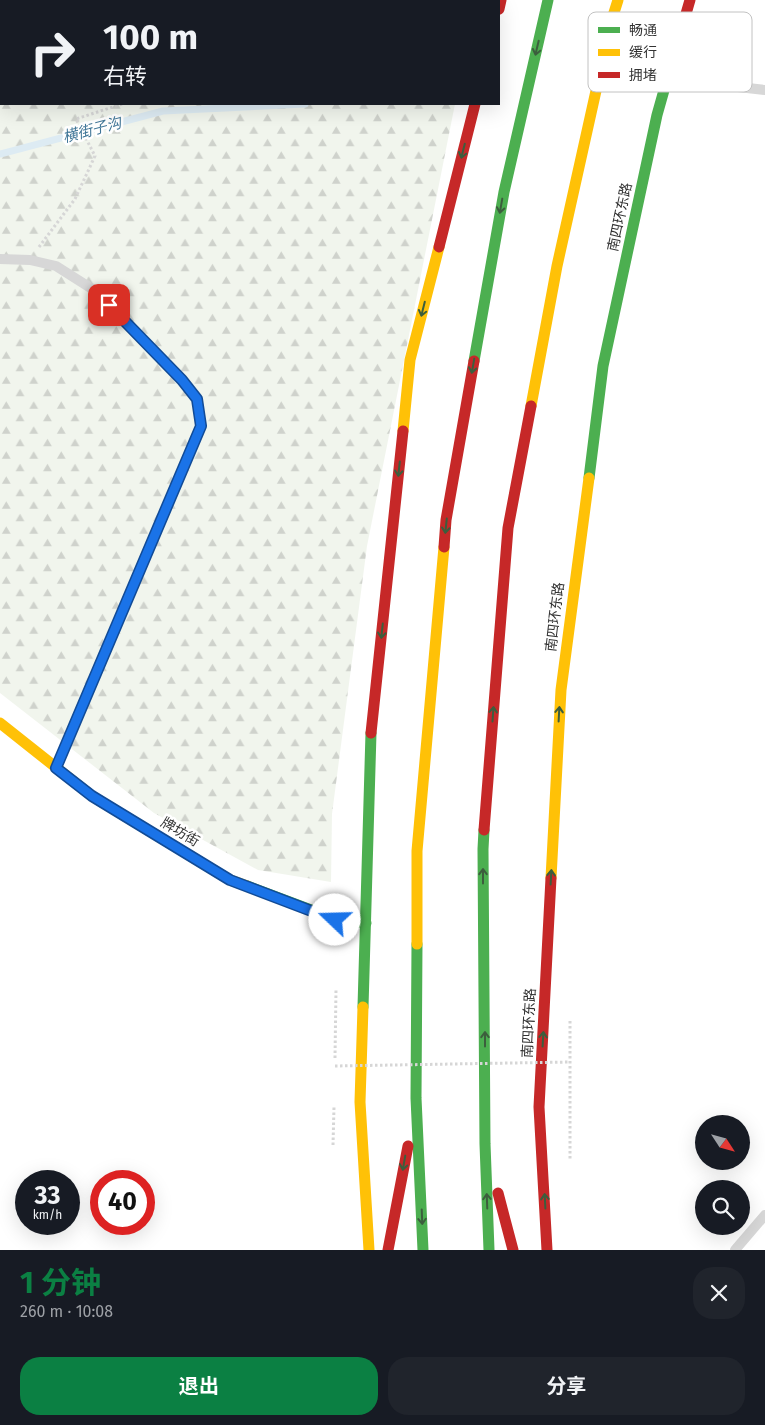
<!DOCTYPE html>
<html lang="zh">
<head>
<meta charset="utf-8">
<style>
	:root { --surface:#171b24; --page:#20242c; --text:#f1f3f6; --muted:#9ea1a6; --accent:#0b8043 }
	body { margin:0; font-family:"Fira Sans","Noto Sans SC",sans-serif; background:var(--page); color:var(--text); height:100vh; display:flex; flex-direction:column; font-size:19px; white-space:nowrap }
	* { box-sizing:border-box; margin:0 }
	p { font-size:16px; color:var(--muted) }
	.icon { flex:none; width:28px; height:28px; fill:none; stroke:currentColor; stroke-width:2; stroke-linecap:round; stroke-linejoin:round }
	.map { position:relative; height:1250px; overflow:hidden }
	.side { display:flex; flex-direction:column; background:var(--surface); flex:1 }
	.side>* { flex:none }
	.hud { position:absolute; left:0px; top:0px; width:500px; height:105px; box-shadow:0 5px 20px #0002; background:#171b24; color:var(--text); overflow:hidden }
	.needle { width:32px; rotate:126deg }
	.tools { position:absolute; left:695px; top:1115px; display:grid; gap:10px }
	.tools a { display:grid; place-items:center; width:55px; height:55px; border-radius:50%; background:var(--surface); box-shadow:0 5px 20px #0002; font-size:25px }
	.speed { position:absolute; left:15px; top:1170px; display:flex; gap:10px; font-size:25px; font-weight:700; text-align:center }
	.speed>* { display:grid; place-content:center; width:65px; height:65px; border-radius:50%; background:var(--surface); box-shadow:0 5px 20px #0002; line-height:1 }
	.speed small { font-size:12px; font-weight:400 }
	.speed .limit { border:8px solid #d22; background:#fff; color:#111 }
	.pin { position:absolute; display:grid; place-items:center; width:42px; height:42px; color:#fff; margin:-21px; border-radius:10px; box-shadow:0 2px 8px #0006 }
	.me { position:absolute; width:55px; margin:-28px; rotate:291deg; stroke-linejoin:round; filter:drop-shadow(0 0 4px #0008) }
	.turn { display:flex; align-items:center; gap:18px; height:105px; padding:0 20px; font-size:22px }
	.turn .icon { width:65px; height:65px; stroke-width:2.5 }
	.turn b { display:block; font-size:35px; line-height:42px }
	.round { display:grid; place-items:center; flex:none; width:52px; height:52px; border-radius:20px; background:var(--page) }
	.headline { display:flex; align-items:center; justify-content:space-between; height:85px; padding:0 20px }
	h1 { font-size:30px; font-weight:700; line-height:38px; color:var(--accent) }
	.action { display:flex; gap:10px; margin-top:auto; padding:10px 20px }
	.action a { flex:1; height:58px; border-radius:20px; background:var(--accent); color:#fff; font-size:20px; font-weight:700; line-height:58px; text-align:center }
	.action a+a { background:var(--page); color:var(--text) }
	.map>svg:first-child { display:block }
	.forest { fill:url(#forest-firs) }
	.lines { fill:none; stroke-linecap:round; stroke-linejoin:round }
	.stream { stroke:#ddebf3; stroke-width:7 }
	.path { stroke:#d6d6d6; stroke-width:3; stroke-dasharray:2.5 2.5; stroke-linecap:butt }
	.lane { stroke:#d7d7d7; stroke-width:10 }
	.fast { stroke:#4caf50; stroke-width:11 }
	.slow { stroke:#ffc107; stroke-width:11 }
	.jam { stroke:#c62828; stroke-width:11 }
	.path-bridge { stroke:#d6d6d6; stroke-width:3; stroke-dasharray:2.5 2.5; stroke-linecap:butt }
	.oneway { stroke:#3c5e3d }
	.route-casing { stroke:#114b97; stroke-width:12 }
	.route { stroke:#1a73e8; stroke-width:9 }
	.labels { text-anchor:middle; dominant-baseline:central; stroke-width:5; stroke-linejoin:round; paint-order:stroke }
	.street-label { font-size:14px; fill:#333; stroke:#fff }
	.water-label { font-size:15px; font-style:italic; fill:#3f7597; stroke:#fff }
	.key { fill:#fff; stroke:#c2c2c2; stroke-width:1 }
	.key-label { font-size:14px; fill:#333 }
</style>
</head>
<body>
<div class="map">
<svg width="765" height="1250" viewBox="0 0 765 1250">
	<defs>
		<pattern id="forest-firs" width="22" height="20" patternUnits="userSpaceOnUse" patternTransform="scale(1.25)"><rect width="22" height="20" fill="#f1f5ed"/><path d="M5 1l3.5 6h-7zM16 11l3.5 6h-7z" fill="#cfd2cc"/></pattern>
	</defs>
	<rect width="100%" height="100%" fill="#fff"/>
	<!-- forest -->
	<path class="forest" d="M 0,0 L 476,0 L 1,1 L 1,104 L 455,104 L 367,546 L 332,814 L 331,882 L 258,870 L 154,813 L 0,693 Z"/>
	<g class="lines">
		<!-- stream -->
		<path class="stream" d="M 0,154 L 163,111 L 305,104"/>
		<!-- path -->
		<g class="path">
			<path d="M 39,247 L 75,199 L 95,156 L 76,119 L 122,104"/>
			<path d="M 570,1021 L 570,1161"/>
			<path d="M 335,1058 L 336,989"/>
			<path d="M 333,1145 L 334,1107"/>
		</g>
		<!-- lane -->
		<g class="lane">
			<path d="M 176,0 L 176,1"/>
			<path d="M 275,1 L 277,0"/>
			<path d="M 668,79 L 765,90"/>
			<path d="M 0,259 L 30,260 L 56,266 L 97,292 L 182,380 L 197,399 L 201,426 L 56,767"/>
			<path d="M 735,1250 L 765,1215"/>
		</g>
		<!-- fast -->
		<g class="fast">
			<path d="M 474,361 L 504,192 L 548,0"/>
			<path d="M 589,478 L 603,366 L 657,115 L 670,69"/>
			<path d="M 484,830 L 483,849 L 485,1144 L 489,1250"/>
			<path d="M 247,886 L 335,919 L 366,923"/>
			<path d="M 417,944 L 416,1098 L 423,1250"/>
			<path d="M 363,1007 L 371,733"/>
		</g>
		<!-- slow -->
		<g class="slow">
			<path d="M 531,406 L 557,266 L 612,19 L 618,0"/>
			<path d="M 403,431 L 410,360 L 439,247"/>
			<path d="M 0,723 L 92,796 L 230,880 L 247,886"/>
			<path d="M 551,878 L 561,690 L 589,478"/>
			<path d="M 417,944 L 417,851 L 444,547"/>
			<path d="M 363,1007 L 360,1102 L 369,1250"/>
		</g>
		<!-- jam -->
		<g class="jam">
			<path d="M 499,9 L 501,0"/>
			<path d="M 670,69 L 690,0"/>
			<path d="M 439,247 L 475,104"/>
			<path d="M 444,547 L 446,520 L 474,361"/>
			<path d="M 371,733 L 403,431"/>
			<path d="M 484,830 L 508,528 L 531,406"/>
			<path d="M 498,1193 L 513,1250"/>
			<path d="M 388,1250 L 408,1146"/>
			<path d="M 547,1250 L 539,1107 L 551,878"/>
		</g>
		<!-- path-bridge -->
		<path class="path-bridge" d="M 335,1066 L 570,1062"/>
	</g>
	<!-- one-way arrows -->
	<defs><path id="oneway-shaft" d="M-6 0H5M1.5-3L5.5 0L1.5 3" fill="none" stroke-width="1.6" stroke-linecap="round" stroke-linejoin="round" transform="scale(1.25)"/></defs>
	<g class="oneway">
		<use href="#oneway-shaft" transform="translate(537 48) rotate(103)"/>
		<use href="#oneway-shaft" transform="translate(463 151) rotate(104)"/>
		<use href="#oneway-shaft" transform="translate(501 206) rotate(100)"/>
		<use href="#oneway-shaft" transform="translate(423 309) rotate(104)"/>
		<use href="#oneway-shaft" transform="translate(473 366) rotate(100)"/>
		<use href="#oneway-shaft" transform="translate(399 469) rotate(96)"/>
		<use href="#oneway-shaft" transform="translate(446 526) rotate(96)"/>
		<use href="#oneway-shaft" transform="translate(382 631) rotate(96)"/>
		<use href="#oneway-shaft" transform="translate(493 714) rotate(-86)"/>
		<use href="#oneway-shaft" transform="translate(559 714) rotate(-87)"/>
		<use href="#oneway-shaft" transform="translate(483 876) rotate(-90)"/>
		<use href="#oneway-shaft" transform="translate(551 877) rotate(-87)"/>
		<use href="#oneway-shaft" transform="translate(485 1039) rotate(-90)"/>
		<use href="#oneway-shaft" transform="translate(543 1039) rotate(-87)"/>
		<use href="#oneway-shaft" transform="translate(404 1163) rotate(100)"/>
		<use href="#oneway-shaft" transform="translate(487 1201) rotate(-92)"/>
		<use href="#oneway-shaft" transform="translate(545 1201) rotate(-93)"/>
		<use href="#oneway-shaft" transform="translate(422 1217) rotate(88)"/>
	</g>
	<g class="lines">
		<defs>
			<path id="route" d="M 109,305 L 182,380 L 197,399 L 201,426 L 56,768 L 92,796 L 230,880 L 335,920"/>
		</defs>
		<!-- route casing -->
		<use href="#route" class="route-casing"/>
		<!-- route -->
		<use href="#route" class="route"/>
	</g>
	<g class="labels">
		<!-- street labels -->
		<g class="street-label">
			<text transform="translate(620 217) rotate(-78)">南四环东路</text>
			<text transform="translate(555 617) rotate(-83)">南四环东路</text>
			<text transform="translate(180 832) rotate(31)">牌坊街</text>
			<text transform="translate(529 1023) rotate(-87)">南四环东路</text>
		</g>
		<!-- water labels -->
		<g class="water-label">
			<text transform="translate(92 130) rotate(-15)">横街子沟</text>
		</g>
	</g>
	<!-- legend -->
	<rect x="588" y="12" width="164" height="80" rx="8" class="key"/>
	<rect x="598" y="27" width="22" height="6" fill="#4caf50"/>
	<rect x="598" y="49" width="22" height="7" fill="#ffc107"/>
	<rect x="598" y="72" width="22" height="6" fill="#c62828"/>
	<g class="key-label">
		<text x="629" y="35">畅通</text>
		<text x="629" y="57">缓行</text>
		<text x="629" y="80">拥堵</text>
	</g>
</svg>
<div class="tools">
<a><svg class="needle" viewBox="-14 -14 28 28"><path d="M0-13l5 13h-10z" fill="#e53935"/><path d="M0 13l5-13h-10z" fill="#9ea1a6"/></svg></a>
<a><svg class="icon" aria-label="search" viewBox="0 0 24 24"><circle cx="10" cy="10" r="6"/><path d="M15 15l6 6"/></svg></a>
</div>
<div class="speed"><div>33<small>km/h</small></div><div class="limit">40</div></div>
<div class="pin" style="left:109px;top:305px;background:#d93025"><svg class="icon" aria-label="arrive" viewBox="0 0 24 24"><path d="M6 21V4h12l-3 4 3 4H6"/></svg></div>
<svg class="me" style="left:335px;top:920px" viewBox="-20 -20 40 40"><circle r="19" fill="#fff"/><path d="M0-13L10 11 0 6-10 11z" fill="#1a73e8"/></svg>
<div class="hud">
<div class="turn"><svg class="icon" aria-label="right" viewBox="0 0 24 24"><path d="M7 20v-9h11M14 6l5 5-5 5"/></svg><div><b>100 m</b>右转</div></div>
</div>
</div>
<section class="side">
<div class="headline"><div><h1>1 分钟</h1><p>260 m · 10:08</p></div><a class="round"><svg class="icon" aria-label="close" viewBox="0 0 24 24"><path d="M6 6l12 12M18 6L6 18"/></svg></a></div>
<div class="action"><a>退出</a><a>分享</a></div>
</section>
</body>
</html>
